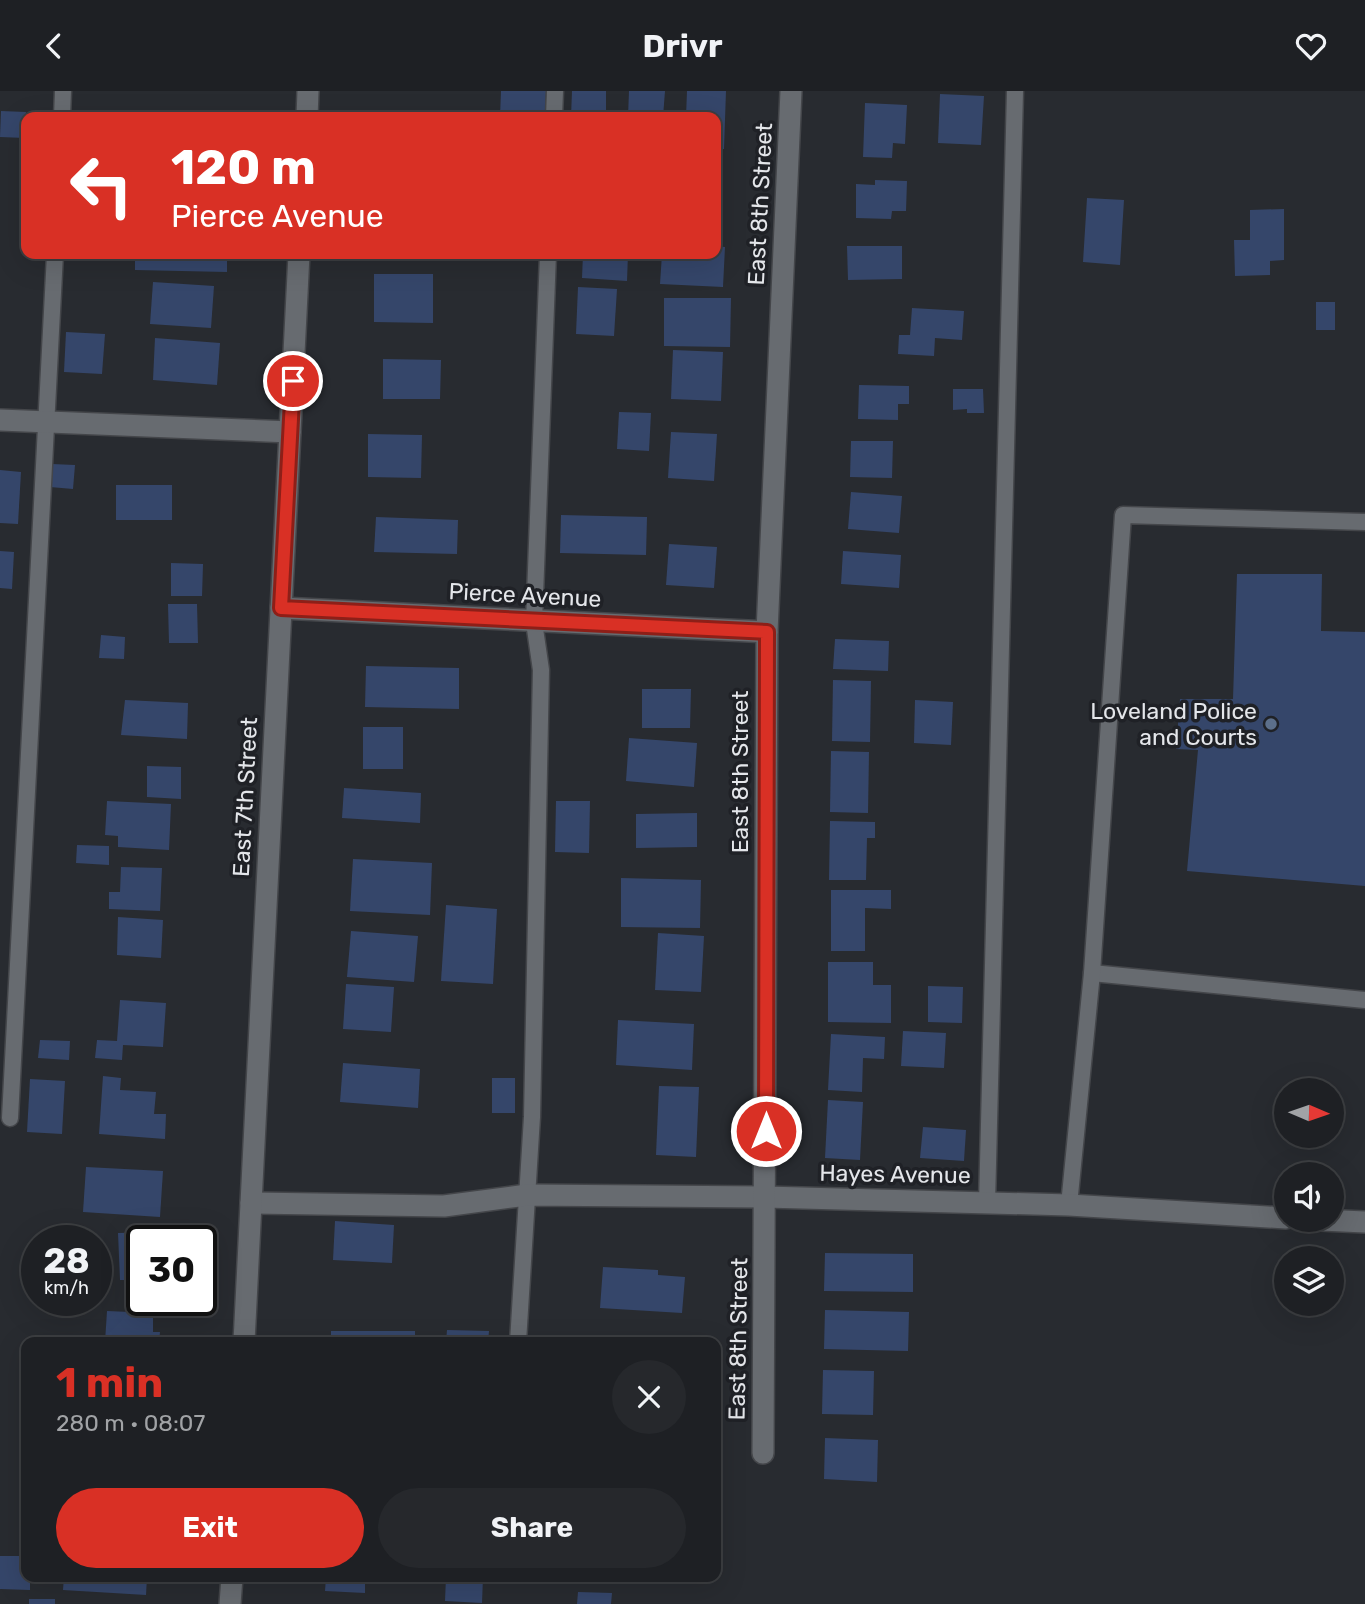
<!DOCTYPE html>
<html lang="en">
<head>
<meta charset="utf-8">
<style>
	:root { --surface:#1e2024; --page:#26282c; --text:#f1f3f6; --muted:#a1a3a6; --line:#3c3e41; --accent:#d93025 }
	body { margin:0; font-family:Rubik,sans-serif; background:var(--page); color:var(--text); height:100vh; display:flex; flex-direction:column; font-size:26px; white-space:nowrap }
	* { box-sizing:border-box; margin:0 }
	p { font-size:23px; color:var(--muted) }
	.icon { flex:none; width:38px; height:38px; fill:none; stroke:currentColor; stroke-width:2; stroke-linecap:round; stroke-linejoin:round }
	.map { position:relative; flex:1; overflow:hidden }
	.panel { position:absolute; left:21px; top:1246px; width:700px; height:245px; display:flex; flex-direction:column; background:var(--surface); border-radius:14px; box-shadow:0 7px 28px #0002,0 0 0 2px var(--line) }
	.panel>* { flex:none }
	.guide { position:absolute; left:21px; top:21px; width:700px; height:147px; border-radius:14px; box-shadow:0 7px 28px #0002,0 0 0 2px var(--line); background:#d93025; color:#fff; overflow:hidden }
	.needle { width:46px; rotate:92deg }
	.buttons { position:absolute; left:1274px; top:987px; display:grid; gap:14px }
	.buttons a { display:grid; place-items:center; width:70px; height:70px; border-radius:50%; background:var(--surface); box-shadow:0 7px 28px #0002,0 0 0 2px var(--line); font-size:35px }
	.speed { position:absolute; left:21px; top:1134px; display:flex; gap:14px; font-size:35px; font-weight:700; text-align:center }
	.speed>* { display:grid; place-content:center; width:91px; height:91px; border-radius:50%; background:var(--surface); box-shadow:0 7px 28px #0002,0 0 0 2px var(--line); line-height:1 }
	.speed small { font-size:18px; font-weight:400 }
	.speed .limit { border:4px solid #111; border-radius:10px; background:#fff; color:#111 }
	.pin { position:absolute; display:grid; place-items:center; width:60px; height:60px; color:#fff; margin:-30px; border:4px solid #fff; border-radius:50%; box-shadow:0 2px 7px #0007 }
	.me { position:absolute; width:77px; margin:-38px; rotate:0deg; stroke-linejoin:round; filter:drop-shadow(0 0 5px #0008) }
	.turn { display:flex; align-items:center; gap:24px; height:147px; padding:0 35px; font-size:32px }
	.turn .icon { width:91px; height:91px; stroke-width:2.5 }
	.turn b { display:block; font-size:49px; line-height:60px }
	.round { display:grid; place-items:center; flex:none; width:74px; height:74px; border-radius:37px; background:var(--page) }
	.head { display:flex; align-items:center; justify-content:space-between; height:119px; padding:0 35px }
	h1 { font-size:42px; font-weight:700; line-height:52px; color:var(--accent) }
	.action { display:flex; gap:14px; margin-top:auto; padding:14px 35px }
	.action a { flex:1; height:80px; border-radius:42px; background:var(--accent); color:#fff; font-size:28px; font-weight:700; line-height:80px; text-align:center }
	.action a+a { background:var(--page); color:var(--text) }
	header { display:flex; justify-content:space-between; align-items:center; height:91px; padding:0 35px; background:var(--surface); font-size:32px; font-weight:700 }
	.map>svg:first-child { display:block }
	.building { fill:#35466a }
	.lines { fill:none; stroke-linecap:round; stroke-linejoin:round }
	.service-casing { stroke:#44464a; stroke-width:19 }
	.minor-casing { stroke:#44464a; stroke-width:24 }
	.service { stroke:#676b70; stroke-width:16 }
	.minor { stroke:#676b70; stroke-width:21 }
	.route-casing { stroke:#8d1f18; stroke-width:18 }
	.route { stroke:#d93025; stroke-width:12 }
	.service-dot { fill:#5c6f8a; stroke:#1f2126; stroke-width:2.5 }
	.labels { text-anchor:middle; dominant-baseline:central; stroke-width:7; stroke-linejoin:round; paint-order:stroke }
	.street-label { font-size:23px; fill:#e4e6ea; stroke:#1f2126 }
	.poi-label { font-size:23px; fill:#e4e6ea; stroke:#1f2126; text-anchor:end }
</style>
</head>
<body>
<header><svg class="icon" aria-label="back" viewBox="0 0 24 24"><path d="M15 5l-7 7 7 7"/></svg>Drivr<svg class="icon" aria-label="heart" viewBox="0 0 24 24"><path d="M12 20l-8-8c-3-5 5-10 8-4 3-6 11-1 8 4z"/></svg></header>
<div class="map">
<svg width="1365" height="1513" viewBox="0 0 1365 1513">
	<rect width="100%" height="100%" fill="#282b30"/>
	<!-- building -->
	<g class="building">
		<path d="M 501,0 L 546,0 L 545,26 L 500,26 Z"/>
		<path d="M 572,0 L 606,0 L 606,26 L 571,26 Z"/>
		<path d="M 629,0 L 665,0 L 663,26 L 628,26 Z"/>
		<path d="M 687,0 L 726,0 L 724,58 L 716,58 L 716,26 L 686,26 Z"/>
		<path d="M 940,3 L 984,5 L 981,54 L 938,52 Z"/>
		<path d="M 865,12 L 907,14 L 905,53 L 893,52 L 892,67 L 863,66 Z"/>
		<path d="M 1,20 L 26,21 L 25,47 L 0,46 Z"/>
		<path d="M 716,63 L 722,63 L 721,94 L 716,94 Z"/>
		<path d="M 875,89 L 907,90 L 906,120 L 892,120 L 891,128 L 856,127 L 856,93 L 875,94 Z"/>
		<path d="M 1087,107 L 1124,109 L 1120,174 L 1083,171 Z"/>
		<path d="M 716,112 L 722,112 L 721,147 L 716,147 Z"/>
		<path d="M 1284,118 L 1284,169 L 1270,170 L 1270,184 L 1235,185 L 1234,149 L 1250,149 L 1250,119 Z"/>
		<path d="M 716,155 L 725,156 L 723,196 L 660,193 L 662,163 L 716,163 Z"/>
		<path d="M 847,155 L 902,155 L 902,188 L 848,189 Z"/>
		<path d="M 135,163 L 227,163 L 227,181 L 135,179 Z"/>
		<path d="M 583,163 L 628,163 L 627,190 L 582,187 Z"/>
		<path d="M 374,183 L 433,183 L 433,232 L 374,231 Z"/>
		<path d="M 153,191 L 214,195 L 211,237 L 150,233 Z"/>
		<path d="M 578,196 L 617,198 L 614,245 L 576,243 Z"/>
		<path d="M 664,207 L 731,207 L 730,256 L 664,255 Z"/>
		<rect x="1316" y="211" width="19" height="28"/>
		<path d="M 912,217 L 964,220 L 962,249 L 935,247 L 934,265 L 898,263 L 899,244 L 910,244 Z"/>
		<path d="M 66,241 L 105,243 L 102,283 L 64,281 Z"/>
		<path d="M 155,247 L 220,252 L 217,294 L 153,289 Z"/>
		<path d="M 673,259 L 723,261 L 721,310 L 671,308 Z"/>
		<path d="M 383,268 L 441,269 L 440,308 L 383,308 Z"/>
		<path d="M 859,294 L 909,295 L 909,313 L 898,313 L 898,329 L 858,328 Z"/>
		<path d="M 953,298 L 983,298 L 984,322 L 967,322 L 967,318 L 953,319 Z"/>
		<path d="M 619,321 L 651,322 L 649,360 L 617,358 Z"/>
		<path d="M 671,341 L 717,343 L 714,390 L 668,387 Z"/>
		<path d="M 368,343 L 422,344 L 421,387 L 368,386 Z"/>
		<path d="M 851,350 L 893,350 L 892,387 L 850,386 Z"/>
		<path d="M 52,373 L 75,374 L 73,398 L 50,396 Z"/>
		<path d="M 0,379 L 21,381 L 18,433 L 0,432 Z"/>
		<rect x="116" y="394" width="56" height="35"/>
		<path d="M 851,401 L 902,405 L 899,442 L 848,438 Z"/>
		<path d="M 561,424 L 647,426 L 646,464 L 560,462 Z"/>
		<path d="M 376,426 L 458,429 L 457,463 L 374,461 Z"/>
		<path d="M 669,453 L 717,456 L 714,497 L 666,494 Z"/>
		<path d="M 0,460 L 14,461 L 12,498 L 0,497 Z"/>
		<path d="M 843,460 L 901,464 L 899,497 L 841,493 Z"/>
		<path d="M 171,472 L 203,473 L 202,505 L 171,505 Z"/>
		<path d="M 1237,483 L 1322,483 L 1321,540 L 1365,541 L 1365,795 L 1187,780 L 1198,659 L 1176,658 L 1180,608 L 1233,608 Z"/>
		<path d="M 168,513 L 197,513 L 198,552 L 169,552 Z"/>
		<path d="M 101,544 L 125,546 L 124,568 L 99,567 Z"/>
		<path d="M 835,548 L 889,550 L 888,580 L 833,578 Z"/>
		<path d="M 366,575 L 459,577 L 459,618 L 365,616 Z"/>
		<path d="M 833,589 L 871,590 L 870,651 L 832,650 Z"/>
		<path d="M 642,598 L 691,598 L 690,637 L 642,637 Z"/>
		<path d="M 125,609 L 188,612 L 187,648 L 121,644 Z"/>
		<path d="M 915,609 L 953,611 L 951,654 L 914,652 Z"/>
		<rect x="363" y="636" width="40" height="42"/>
		<path d="M 629,647 L 697,652 L 694,696 L 626,690 Z"/>
		<path d="M 831,660 L 869,661 L 868,722 L 830,721 Z"/>
		<path d="M 147,675 L 181,676 L 181,708 L 147,706 Z"/>
		<path d="M 344,697 L 421,702 L 420,732 L 342,727 Z"/>
		<path d="M 107,710 L 171,713 L 169,759 L 118,756 L 118,745 L 105,744 Z"/>
		<path d="M 556,710 L 590,710 L 589,762 L 555,761 Z"/>
		<path d="M 697,722 L 697,756 L 636,757 L 636,723 Z"/>
		<path d="M 830,730 L 875,731 L 875,747 L 867,747 L 866,789 L 829,789 Z"/>
		<path d="M 77,754 L 109,755 L 109,774 L 76,772 Z"/>
		<path d="M 353,768 L 432,772 L 430,824 L 350,820 Z"/>
		<path d="M 121,776 L 162,777 L 160,820 L 109,818 L 109,801 L 120,801 Z"/>
		<path d="M 621,787 L 701,789 L 700,837 L 621,836 Z"/>
		<path d="M 831,799 L 891,799 L 891,818 L 865,817 L 865,860 L 831,860 Z"/>
		<path d="M 446,814 L 497,818 L 493,893 L 441,890 Z"/>
		<path d="M 118,826 L 163,829 L 161,867 L 117,864 Z"/>
		<path d="M 351,840 L 418,845 L 414,891 L 347,886 Z"/>
		<path d="M 658,842 L 704,845 L 701,901 L 655,899 Z"/>
		<path d="M 828,871 L 873,871 L 873,894 L 891,894 L 891,932 L 828,931 Z"/>
		<path d="M 346,893 L 394,896 L 391,941 L 343,938 Z"/>
		<path d="M 928,895 L 963,896 L 962,932 L 928,931 Z"/>
		<path d="M 120,909 L 166,912 L 163,956 L 123,954 L 122,969 L 95,967 L 97,949 L 117,950 Z"/>
		<path d="M 618,929 L 694,933 L 692,979 L 616,974 Z"/>
		<path d="M 903,940 L 946,942 L 944,977 L 901,975 Z"/>
		<path d="M 831,943 L 885,946 L 884,968 L 863,967 L 862,1001 L 828,999 Z"/>
		<path d="M 40,949 L 70,950 L 69,969 L 38,967 Z"/>
		<path d="M 343,972 L 420,978 L 418,1017 L 340,1011 Z"/>
		<path d="M 103,985 L 121,987 L 120,999 L 156,1001 L 154,1023 L 166,1023 L 165,1048 L 99,1043 Z"/>
		<rect x="492" y="987" width="23" height="35"/>
		<path d="M 30,988 L 65,990 L 62,1043 L 27,1041 Z"/>
		<path d="M 659,995 L 699,996 L 696,1066 L 656,1064 Z"/>
		<path d="M 828,1009 L 863,1011 L 860,1069 L 825,1067 Z"/>
		<path d="M 923,1036 L 966,1039 L 964,1070 L 920,1067 Z"/>
		<path d="M 86,1076 L 163,1080 L 160,1126 L 83,1121 Z"/>
		<path d="M 335,1130 L 394,1134 L 392,1172 L 333,1169 Z"/>
		<path d="M 158,1141 L 159,1150 L 142,1150 L 142,1189 L 120,1189 L 118,1142 Z"/>
		<path d="M 825,1162 L 913,1163 L 913,1201 L 824,1200 Z"/>
		<path d="M 603,1176 L 658,1179 L 658,1184 L 685,1186 L 682,1222 L 600,1217 Z"/>
		<path d="M 825,1219 L 909,1221 L 908,1260 L 824,1258 Z"/>
		<path d="M 107,1220 L 153,1222 L 153,1241 L 160,1241 L 159,1251 L 105,1251 Z"/>
		<path d="M 447,1239 L 489,1240 L 488,1251 L 446,1251 Z"/>
		<rect x="331" y="1240" width="84" height="11"/>
		<path d="M 823,1279 L 874,1280 L 873,1324 L 822,1323 Z"/>
		<path d="M 825,1347 L 878,1349 L 877,1391 L 824,1388 Z"/>
		<path d="M 0,1465 L 26,1465 L 26,1486 L 30,1486 L 30,1499 L 0,1498 Z"/>
		<path d="M 64,1486 L 147,1486 L 146,1504 L 63,1499 Z"/>
		<path d="M 326,1486 L 365,1486 L 365,1502 L 325,1500 Z"/>
		<path d="M 446,1486 L 483,1486 L 482,1512 L 445,1510 Z"/>
		<path d="M 578,1501 L 612,1502 L 611,1513 L 577,1513 Z"/>
		<rect x="29" y="1508" width="26" height="5"/>
	</g>
	<g class="lines">
		<defs>
			<g id="service">
				<path d="M 62,26 L 63,0"/>
				<path d="M 554,26 L 555,0"/>
				<path d="M 1092,882 L 1365,909"/>
				<path d="M 10,1027 L 55,163"/>
				<path d="M 987,1112 L 1015,0"/>
				<path d="M 1069,1114 L 1092,882 L 1123,424 L 1365,431"/>
				<path d="M 518,1251 L 532,1026 L 541,579 L 534,531 L 548,163"/>
			</g>
			<g id="minor">
				<path d="M 307,26 L 308,0"/>
				<path d="M 0,329 L 290,341"/>
				<path d="M 281,517 L 767,541"/>
				<path d="M 251,1112 L 444,1115 L 527,1104 L 765,1106 L 1069,1114 L 1286,1127"/>
				<path d="M 1321,1129 L 1365,1131"/>
				<path d="M 244,1251 L 299,163"/>
				<path d="M 763,1362 L 767,541 L 791,0"/>
				<path d="M 230,1513 L 232,1486"/>
			</g>
		</defs>
		<!-- service casing -->
		<use href="#service" class="service-casing"/>
		<!-- minor casing -->
		<use href="#minor" class="minor-casing"/>
		<!-- service -->
		<use href="#service" class="service"/>
		<!-- minor -->
		<use href="#minor" class="minor"/>
	</g>
	<g class="lines">
		<defs>
			<path id="route" d="M 293,290 L 281,517 L 767,541 L 766,1040"/>
		</defs>
		<!-- route casing -->
		<use href="#route" class="route-casing"/>
		<!-- route -->
		<use href="#route" class="route"/>
	</g>
	<!-- markers -->
	<circle class="service-dot" cx="1271" cy="633" r="7"/>
	<g class="labels">
		<!-- street labels -->
		<g class="street-label">
			<text transform="translate(760 113) rotate(-87)">East 8th Street</text>
			<text transform="translate(525 504) rotate(3)">Pierce Avenue</text>
			<text transform="translate(740 681) rotate(-90)">East 8th Street</text>
			<text transform="translate(245 706) rotate(-87)">East 7th Street</text>
			<text transform="translate(895 1083) rotate(1)">Hayes Avenue</text>
			<text transform="translate(738 1248) rotate(-89)">East 8th Street</text>
		</g>
		<!-- poi labels -->
		<g class="poi-label">
			<text x="1257" y="620">Loveland Police<tspan x="1257" dy="26">and Courts</tspan></text>
		</g>
	</g>
</svg>
<div class="buttons">
<a><svg class="needle" viewBox="-14 -14 28 28"><path d="M0-13l5 13h-10z" fill="#e53935"/><path d="M0 13l5-13h-10z" fill="#a1a3a6"/></svg></a>
<a><svg class="icon" aria-label="sound" viewBox="0 0 24 24"><path d="M4 9h4l5-4v14l-5-4H4zM17 9q2 3 0 6"/></svg></a>
<a><svg class="icon" aria-label="layers" viewBox="0 0 24 24"><path d="M12 4l9 5-9 5-9-5zM3 14l9 5 9-5"/></svg></a>
</div>
<div class="speed"><div>28<small>km/h</small></div><div class="limit">30</div></div>
<div class="pin" style="left:293px;top:290px;background:#d93025"><svg class="icon" aria-label="arrive" viewBox="0 0 24 24"><path d="M6 21V4h12l-3 4 3 4H6"/></svg></div>
<svg class="me" style="left:766px;top:1040px" viewBox="-20 -20 40 40"><circle r="17" fill="#d93025" stroke="#fff" stroke-width="3"/><path d="M0-11L8 9 0 5-8 9z" fill="#fff"/></svg>
<div class="guide">
<div class="turn"><svg class="icon" aria-label="left" viewBox="0 0 24 24"><path d="M17 20v-9H6M10 6l-5 5 5 5"/></svg><div><b>120 m</b>Pierce Avenue</div></div>
</div>
<section class="panel">
<div class="head"><div><h1>1 min</h1><p>280 m · 08:07</p></div><a class="round"><svg class="icon" aria-label="close" viewBox="0 0 24 24"><path d="M6 6l12 12M18 6L6 18"/></svg></a></div>
<div class="action"><a>Exit</a><a>Share</a></div>
</section>
</div>
</body>
</html>
